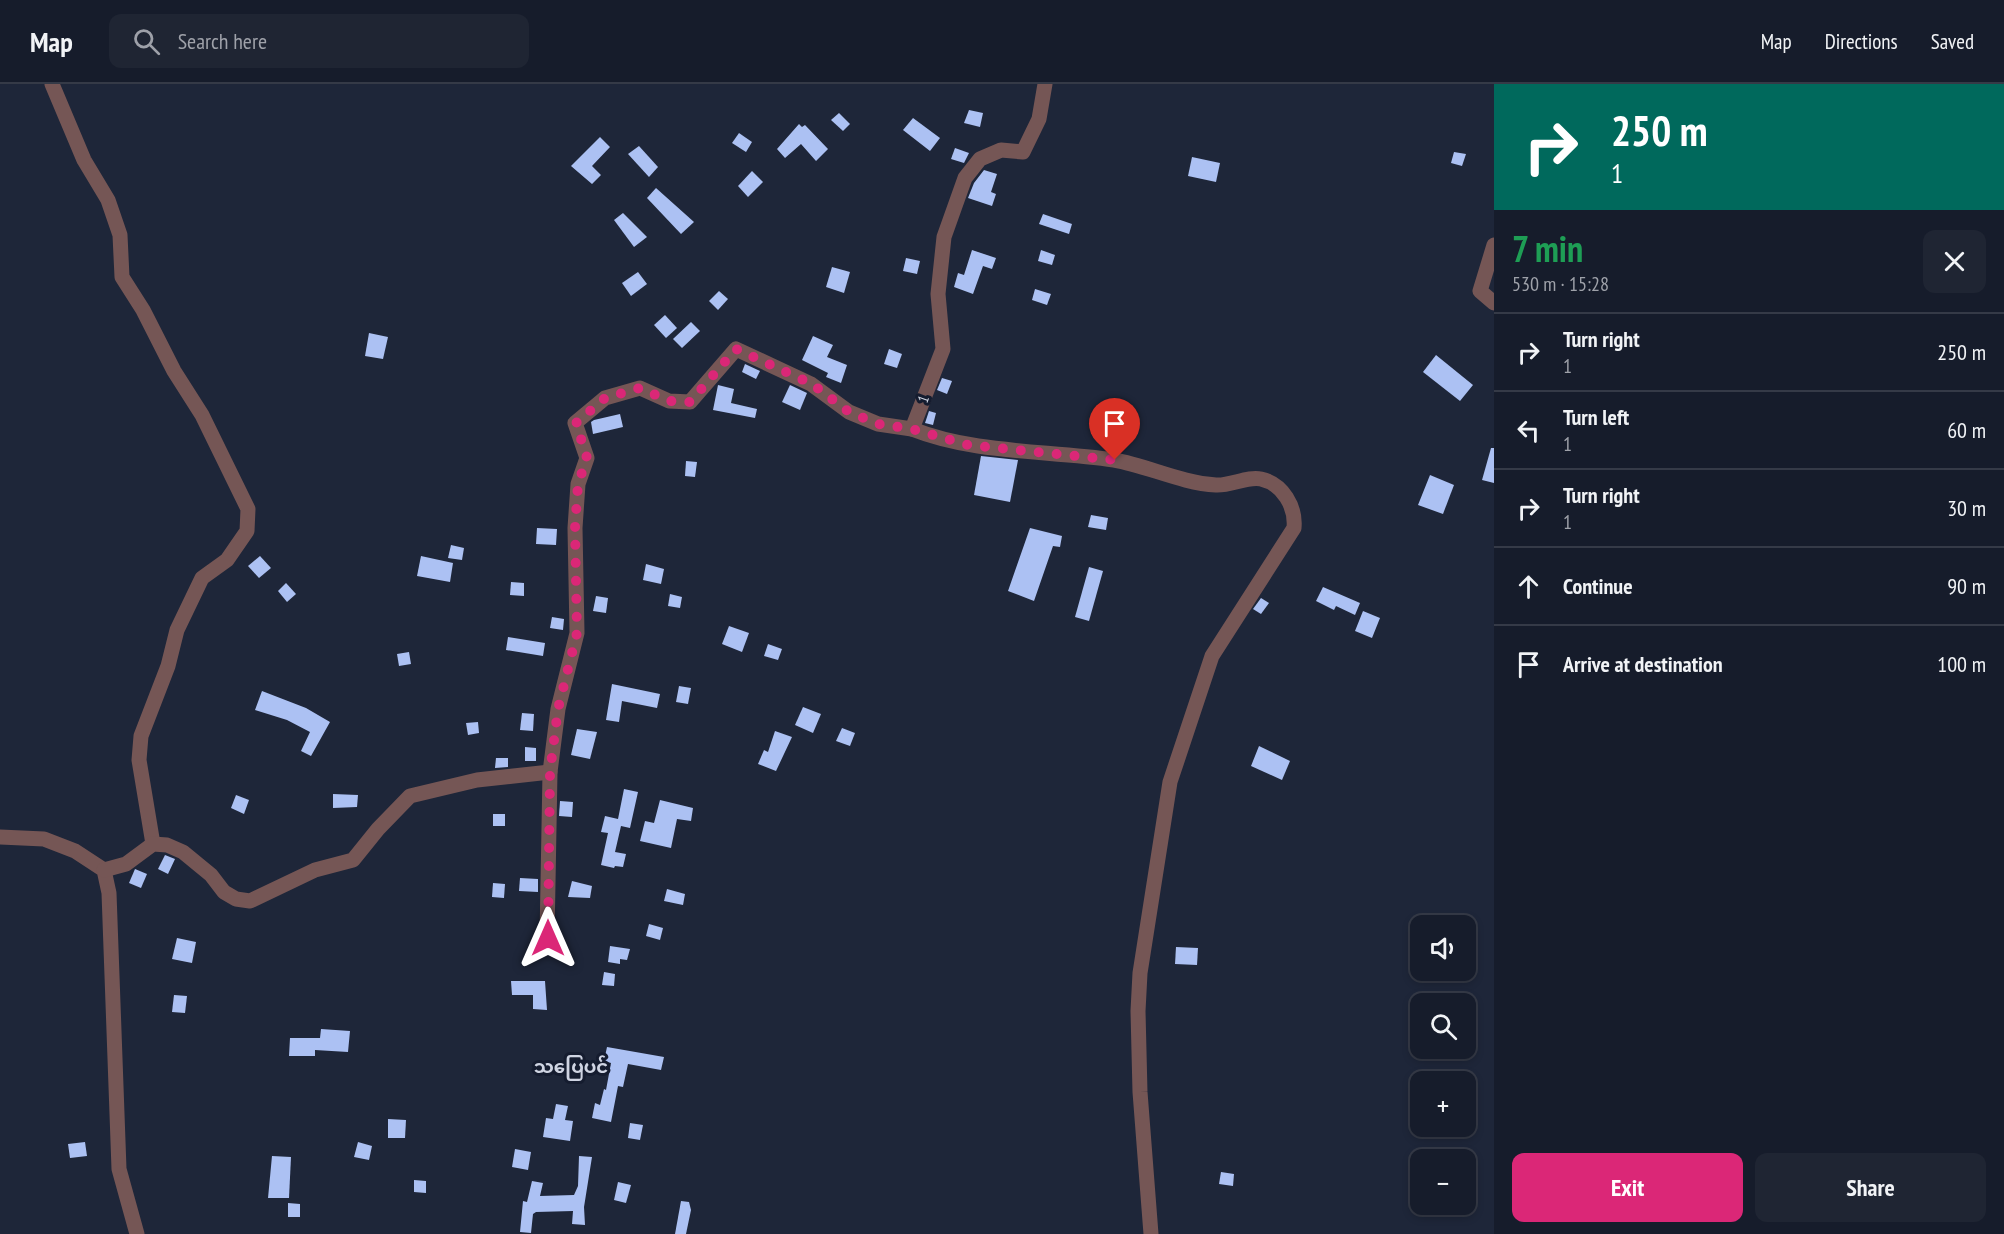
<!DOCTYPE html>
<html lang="en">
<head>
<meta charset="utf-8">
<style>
	:root { --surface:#161c2b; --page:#1f2533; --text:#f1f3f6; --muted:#9ea1a9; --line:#353a47; --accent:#db2777 }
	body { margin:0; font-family:"PT Sans Narrow","Noto Sans Myanmar",sans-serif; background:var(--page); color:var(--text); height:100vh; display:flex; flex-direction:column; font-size:22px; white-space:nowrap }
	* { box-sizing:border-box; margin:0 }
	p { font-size:20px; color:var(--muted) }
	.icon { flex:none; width:33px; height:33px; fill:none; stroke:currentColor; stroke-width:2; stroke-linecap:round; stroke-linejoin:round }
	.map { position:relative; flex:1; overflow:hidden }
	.panel { display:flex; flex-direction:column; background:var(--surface); width:510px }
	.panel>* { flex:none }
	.guide { background:#00695c; color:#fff; overflow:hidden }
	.tools { position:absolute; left:1410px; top:831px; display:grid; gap:12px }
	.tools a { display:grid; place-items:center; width:66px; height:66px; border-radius:12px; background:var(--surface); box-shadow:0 3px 9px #0003,0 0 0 2px var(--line); font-size:30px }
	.pin { position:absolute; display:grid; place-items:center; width:51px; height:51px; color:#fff; margin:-62px -26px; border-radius:50% 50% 50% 0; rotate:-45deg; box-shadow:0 0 6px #0007 }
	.pin .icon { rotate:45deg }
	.me { position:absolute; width:66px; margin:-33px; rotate:0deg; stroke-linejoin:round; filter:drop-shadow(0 0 4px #0008) }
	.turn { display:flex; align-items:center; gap:21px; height:126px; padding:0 18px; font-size:27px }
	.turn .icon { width:78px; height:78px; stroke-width:2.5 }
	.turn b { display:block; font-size:42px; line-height:51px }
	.round { display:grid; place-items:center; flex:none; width:63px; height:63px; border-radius:12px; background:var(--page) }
	.headline { display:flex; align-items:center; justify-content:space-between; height:102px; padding:0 18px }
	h1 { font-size:36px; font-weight:800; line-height:45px; color:#1e9e55 }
	.primary-button { display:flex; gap:12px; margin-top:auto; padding:12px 18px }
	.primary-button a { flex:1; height:69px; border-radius:12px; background:var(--accent); color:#fff; font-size:24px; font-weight:800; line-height:69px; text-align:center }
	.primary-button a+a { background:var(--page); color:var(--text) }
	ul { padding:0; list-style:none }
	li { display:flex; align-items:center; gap:18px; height:78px; padding:0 18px; border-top:2px solid var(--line) }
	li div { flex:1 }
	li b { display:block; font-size:22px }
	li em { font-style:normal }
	header { display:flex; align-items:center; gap:36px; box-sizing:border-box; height:84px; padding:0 30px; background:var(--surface); border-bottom:2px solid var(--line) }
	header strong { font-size:28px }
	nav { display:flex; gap:33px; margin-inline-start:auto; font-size:21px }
	.search { width:420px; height:54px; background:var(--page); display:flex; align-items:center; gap:15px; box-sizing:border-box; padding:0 21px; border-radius:12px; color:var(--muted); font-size:22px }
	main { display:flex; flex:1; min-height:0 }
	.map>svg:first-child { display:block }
	.building { fill:#acc1f3 }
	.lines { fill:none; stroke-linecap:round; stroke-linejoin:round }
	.minor { stroke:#755655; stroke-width:15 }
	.route { stroke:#db2777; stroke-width:10; stroke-dasharray:0 18 }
	.labels { text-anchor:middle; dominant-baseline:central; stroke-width:6; stroke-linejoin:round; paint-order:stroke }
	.street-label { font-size:15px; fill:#cfd4e2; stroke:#151c2f }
	.quarter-label { font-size:18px; font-weight:bold; fill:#cfd4e2; stroke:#151c2f }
</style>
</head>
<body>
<header>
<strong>Map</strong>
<div class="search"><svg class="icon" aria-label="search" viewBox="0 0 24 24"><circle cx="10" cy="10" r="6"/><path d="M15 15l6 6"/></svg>Search here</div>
<nav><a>Map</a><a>Directions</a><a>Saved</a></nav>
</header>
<main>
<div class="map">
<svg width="1494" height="1150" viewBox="0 0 1494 1150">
	<rect width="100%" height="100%" fill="#1e2639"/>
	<!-- building -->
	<g class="building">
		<path d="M 969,26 L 983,29 L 980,43 L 964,39 Z"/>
		<path d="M 839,29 L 850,40 L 843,47 L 831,36 Z"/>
		<path d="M 913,34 L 940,54 L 930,67 L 903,46 Z"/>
		<path d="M 799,40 L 802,43 L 805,41 L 828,65 L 816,77 L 801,60 L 785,74 L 777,65 Z"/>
		<path d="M 739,49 L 752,58 L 746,68 L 732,59 Z"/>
		<path d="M 600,53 L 610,63 L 592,82 L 601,91 L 592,100 L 571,82 Z"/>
		<path d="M 639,62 L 658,83 L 649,93 L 628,70 Z"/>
		<path d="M 955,64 L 969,69 L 964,79 L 951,75 Z"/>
		<path d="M 1454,68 L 1466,70 L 1462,82 L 1451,79 Z"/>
		<path d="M 1192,73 L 1220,79 L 1216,98 L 1188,92 Z"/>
		<path d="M 984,86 L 997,90 L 991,108 L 996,110 L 992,122 L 968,114 L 974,99 Z"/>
		<path d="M 752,87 L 763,98 L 748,113 L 738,102 Z"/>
		<path d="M 656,104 L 694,138 L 681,150 L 647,114 Z"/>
		<path d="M 623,129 L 647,153 L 634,163 L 614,136 Z"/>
		<path d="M 1043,130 L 1072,140 L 1069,150 L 1039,140 Z"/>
		<path d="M 972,166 L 996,174 L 992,185 L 983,182 L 973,210 L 954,203 L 958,189 L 964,191 Z"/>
		<path d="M 1041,166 L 1055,171 L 1052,181 L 1038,177 Z"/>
		<path d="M 906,174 L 920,177 L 917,190 L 903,187 Z"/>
		<path d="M 832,183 L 850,188 L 844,209 L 826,203 Z"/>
		<path d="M 638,188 L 647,200 L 631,212 L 622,199 Z"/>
		<path d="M 1035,205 L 1051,210 L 1047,221 L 1032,216 Z"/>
		<path d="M 719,207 L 728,215 L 718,226 L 709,217 Z"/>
		<path d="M 665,231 L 677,244 L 666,254 L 654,241 Z"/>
		<path d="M 691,238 L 700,247 L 682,264 L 673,255 Z"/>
		<path d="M 369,249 L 388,253 L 383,275 L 365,272 Z"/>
		<path d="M 813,252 L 833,261 L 827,273 L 847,281 L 841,299 L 826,293 L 828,289 L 802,276 Z"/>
		<path d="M 889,265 L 902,270 L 897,284 L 884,280 Z"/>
		<path d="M 1436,271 L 1473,301 L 1460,317 L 1423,288 Z"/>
		<path d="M 745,280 L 760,287 L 756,295 L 742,288 Z"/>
		<path d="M 942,294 L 952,297 L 947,310 L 937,306 Z"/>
		<path d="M 718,301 L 734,305 L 731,319 L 757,325 L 755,334 L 713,326 Z"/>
		<path d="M 790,301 L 807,309 L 800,326 L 782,318 Z"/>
		<path d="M 929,327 L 936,329 L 933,341 L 925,339 Z"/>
		<path d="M 620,330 L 623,343 L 593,350 L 591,338 L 594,336 Z"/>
		<path d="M 1491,364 L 1494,364 L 1494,399 L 1482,396 Z"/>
		<path d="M 981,372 L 1018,376 L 1010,418 L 974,411 Z"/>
		<path d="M 686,377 L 697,378 L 695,393 L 685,392 Z"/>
		<path d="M 1430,391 L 1454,401 L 1443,430 L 1418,421 Z"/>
		<path d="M 1091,431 L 1108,434 L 1106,446 L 1088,443 Z"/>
		<path d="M 537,444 L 557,445 L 556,461 L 536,460 Z"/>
		<path d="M 1030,444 L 1062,452 L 1060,463 L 1053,462 L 1034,517 L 1008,507 Z"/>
		<path d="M 451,461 L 464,464 L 462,476 L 448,474 Z"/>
		<path d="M 260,472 L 271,484 L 259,494 L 248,482 Z"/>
		<path d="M 421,472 L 453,479 L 450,498 L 417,492 Z"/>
		<path d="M 646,480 L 664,485 L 661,500 L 643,496 Z"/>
		<path d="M 1089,483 L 1103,487 L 1089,537 L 1075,533 Z"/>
		<path d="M 511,498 L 524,499 L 524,512 L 510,511 Z"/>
		<path d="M 286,499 L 296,510 L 287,518 L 278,507 Z"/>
		<path d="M 1323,503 L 1360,519 L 1355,531 L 1336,522 L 1334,526 L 1316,517 Z"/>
		<path d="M 670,510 L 682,513 L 680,524 L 668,522 Z"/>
		<path d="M 596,512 L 608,514 L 606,529 L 593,527 Z"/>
		<path d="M 1261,514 L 1269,519 L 1261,530 L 1253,525 Z"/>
		<path d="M 1363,527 L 1380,534 L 1372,554 L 1355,547 Z"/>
		<path d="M 552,533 L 564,535 L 563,546 L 550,544 Z"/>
		<path d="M 729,542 L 749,549 L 742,568 L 722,560 Z"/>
		<path d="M 508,553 L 545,559 L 543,572 L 506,566 Z"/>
		<path d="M 768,560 L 782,565 L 778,576 L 764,572 Z"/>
		<path d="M 409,568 L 411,580 L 399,582 L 397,570 Z"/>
		<path d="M 612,600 L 660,610 L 657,624 L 622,617 L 619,638 L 606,636 Z"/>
		<path d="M 679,602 L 691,604 L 688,620 L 676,618 Z"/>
		<path d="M 262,607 L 306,624 L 330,638 L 311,672 L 301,667 L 310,648 L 287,636 L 255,626 Z"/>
		<path d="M 803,623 L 821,630 L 813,649 L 795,641 Z"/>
		<path d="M 522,629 L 534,630 L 533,647 L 520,646 Z"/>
		<path d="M 478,638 L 479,649 L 468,651 L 466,639 Z"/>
		<path d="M 842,644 L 855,649 L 850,662 L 836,657 Z"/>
		<path d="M 577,645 L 597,648 L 590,675 L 571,671 Z"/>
		<path d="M 775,647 L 792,653 L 776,687 L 758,680 L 764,666 L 768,668 Z"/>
		<path d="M 1259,662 L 1290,677 L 1282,696 L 1251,682 Z"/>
		<path d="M 525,663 L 536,664 L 536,677 L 525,677 Z"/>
		<path d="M 496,674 L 508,674 L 508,683 L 495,684 Z"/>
		<path d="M 624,705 L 638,708 L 630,744 L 621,742 L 615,768 L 626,770 L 623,783 L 615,782 L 614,784 L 601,781 L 608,749 L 601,748 L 605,732 L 618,735 Z"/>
		<path d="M 333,710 L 358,711 L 357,723 L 333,724 Z"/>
		<path d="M 236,711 L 249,716 L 244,730 L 231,724 Z"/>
		<path d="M 660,716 L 693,724 L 691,737 L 677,735 L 671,764 L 640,757 L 645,737 L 654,739 Z"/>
		<path d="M 560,717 L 573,718 L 572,733 L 559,732 Z"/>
		<rect x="493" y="730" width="12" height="12"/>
		<path d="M 165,771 L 175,775 L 168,790 L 158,785 Z"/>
		<path d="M 135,785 L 147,790 L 141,804 L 129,799 Z"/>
		<path d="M 520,794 L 538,795 L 538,808 L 519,807 Z"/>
		<path d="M 572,797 L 592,802 L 590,814 L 568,813 Z"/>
		<path d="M 493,799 L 505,800 L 504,814 L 492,813 Z"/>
		<path d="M 667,805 L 685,810 L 683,821 L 664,817 Z"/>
		<path d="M 649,840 L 663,844 L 660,856 L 646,852 Z"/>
		<path d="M 177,854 L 196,858 L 192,879 L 172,875 Z"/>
		<path d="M 610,862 L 630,865 L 627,876 L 620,875 L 620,880 L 608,878 Z"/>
		<path d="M 1176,863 L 1198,864 L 1197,881 L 1175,880 Z"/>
		<path d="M 604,888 L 615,890 L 614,902 L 602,901 Z"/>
		<path d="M 511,897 L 545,897 L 547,926 L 533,925 L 533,911 L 512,911 Z"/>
		<path d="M 174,911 L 187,912 L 185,929 L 172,928 Z"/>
		<path d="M 321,945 L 350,947 L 348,968 L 315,966 L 315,972 L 289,972 L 290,954 L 320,954 Z"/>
		<path d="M 607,963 L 664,973 L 661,986 L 628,980 L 623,1003 L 618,1002 L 611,1038 L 592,1034 L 595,1019 L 600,1021 L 604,1005 L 606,1006 L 611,979 L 604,977 Z"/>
		<path d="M 556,1020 L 568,1022 L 565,1036 L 573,1037 L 570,1057 L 543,1053 L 546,1034 L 553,1035 Z"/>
		<path d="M 388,1035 L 406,1036 L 405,1054 L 388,1054 Z"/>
		<path d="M 630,1039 L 643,1041 L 640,1056 L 628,1054 Z"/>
		<path d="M 85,1058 L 87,1072 L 70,1074 L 68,1060 Z"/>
		<path d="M 358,1058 L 372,1062 L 369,1076 L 354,1073 Z"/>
		<path d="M 515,1065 L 531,1068 L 528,1086 L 512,1083 Z"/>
		<path d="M 272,1072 L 291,1073 L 289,1114 L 268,1114 Z"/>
		<path d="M 579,1072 L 592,1073 L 584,1123 L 585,1141 L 572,1140 L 573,1127 L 536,1128 L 533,1130 L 531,1149 L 520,1148 L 523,1117 L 527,1118 L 532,1097 L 543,1099 L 540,1112 L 574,1111 L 578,1102 Z"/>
		<path d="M 1221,1088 L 1234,1090 L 1233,1102 L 1219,1100 Z"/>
		<path d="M 414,1096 L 426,1097 L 426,1109 L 414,1108 Z"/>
		<path d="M 618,1098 L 631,1101 L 626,1119 L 614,1116 Z"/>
		<path d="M 681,1117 L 689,1118 L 691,1126 L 686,1150 L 675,1150 Z"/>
		<path d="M 288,1119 L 300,1120 L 300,1133 L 288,1133 Z"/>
	</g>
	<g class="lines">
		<!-- minor -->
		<g class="minor">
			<path d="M 52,0 L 84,76 L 108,116 L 120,151 L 122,193 L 143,226 L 174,287 L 202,331 L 248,425 L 247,447 L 227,476 L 202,494 L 177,546 L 168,582 L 141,652 L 139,676 L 153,760"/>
			<path d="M 1494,161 L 1480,207 L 1494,219"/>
			<path d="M 912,345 C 975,370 1047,366 1114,376 C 1148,382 1181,399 1216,401 C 1230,402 1248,392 1261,395 C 1283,400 1296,423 1294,444 L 1212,572 L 1170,698 L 1140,889 L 1138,927 L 1140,1008 L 1151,1150"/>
			<path d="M 0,753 L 44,755 L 75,767 L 104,786 L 109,809 L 119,1085 L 137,1150"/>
			<path d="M 104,786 L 126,780 L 153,760 L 167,761 L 183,768 L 211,791 L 224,808 L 236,815 L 250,817 L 315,786 L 353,776 L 378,745 L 410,712 L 477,696 L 550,688"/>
			<path d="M 547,854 L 550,688 L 558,625 L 577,549 L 575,444 L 578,400 L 587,374 L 575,339 L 605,314 L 640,304 L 669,317 L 690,318 L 736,265 L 811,300 L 849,328 L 878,340 L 912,345 L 943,265 L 938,210 L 944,153 L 965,94 L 980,75 L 1001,66 L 1023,68 L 1039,35 L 1045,0"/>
		</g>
	</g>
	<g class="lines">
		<!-- route -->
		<path class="route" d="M 548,854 L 550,688 L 558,625 L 577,549 L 575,444 L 578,400 L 587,374 L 576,339 L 605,314 L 640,304 L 669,317 L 690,318 L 736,265 L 812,300 L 849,328 L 878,340 L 912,345 L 968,361 L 1115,376"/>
	</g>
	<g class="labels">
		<!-- street labels -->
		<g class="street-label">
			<text transform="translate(923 315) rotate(-70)">1</text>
		</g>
		<!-- quarter labels -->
		<g class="quarter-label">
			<text x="571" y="982">သပြေပင်</text>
		</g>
	</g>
</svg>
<div class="tools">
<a><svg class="icon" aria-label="sound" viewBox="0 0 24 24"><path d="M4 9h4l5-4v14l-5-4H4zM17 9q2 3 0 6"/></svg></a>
<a><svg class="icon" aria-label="search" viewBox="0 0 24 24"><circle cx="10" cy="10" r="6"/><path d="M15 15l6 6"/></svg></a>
<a>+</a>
<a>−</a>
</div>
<div class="pin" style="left:1115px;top:376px;background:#d93025"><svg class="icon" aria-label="arrive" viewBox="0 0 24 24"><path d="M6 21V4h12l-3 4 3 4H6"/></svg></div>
<svg class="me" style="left:548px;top:854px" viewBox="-20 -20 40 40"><path d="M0-17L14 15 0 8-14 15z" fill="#db2777" stroke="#fff" stroke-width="4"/></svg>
</div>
<section class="panel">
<div class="guide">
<div class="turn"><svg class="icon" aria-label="right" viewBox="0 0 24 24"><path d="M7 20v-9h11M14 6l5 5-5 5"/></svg><div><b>250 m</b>1</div></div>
</div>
<div class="headline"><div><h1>7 min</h1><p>530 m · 15:28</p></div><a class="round"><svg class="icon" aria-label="close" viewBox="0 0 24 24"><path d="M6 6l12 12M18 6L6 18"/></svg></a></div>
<ul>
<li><svg class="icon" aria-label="right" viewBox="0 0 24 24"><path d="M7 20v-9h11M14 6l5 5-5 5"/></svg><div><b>Turn right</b><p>1</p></div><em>250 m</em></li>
<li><svg class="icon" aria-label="left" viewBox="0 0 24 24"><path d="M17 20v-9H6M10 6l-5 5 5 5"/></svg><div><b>Turn left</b><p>1</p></div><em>60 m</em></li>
<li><svg class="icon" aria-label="right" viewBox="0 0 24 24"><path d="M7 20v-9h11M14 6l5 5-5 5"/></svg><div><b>Turn right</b><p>1</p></div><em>30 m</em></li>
<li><svg class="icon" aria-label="ahead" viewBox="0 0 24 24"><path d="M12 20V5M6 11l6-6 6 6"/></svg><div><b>Continue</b></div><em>90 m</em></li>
<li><svg class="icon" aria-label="arrive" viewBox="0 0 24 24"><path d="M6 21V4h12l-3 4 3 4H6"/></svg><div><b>Arrive at destination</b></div><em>100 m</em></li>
</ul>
<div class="primary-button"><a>Exit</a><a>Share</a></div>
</section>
</main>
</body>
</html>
